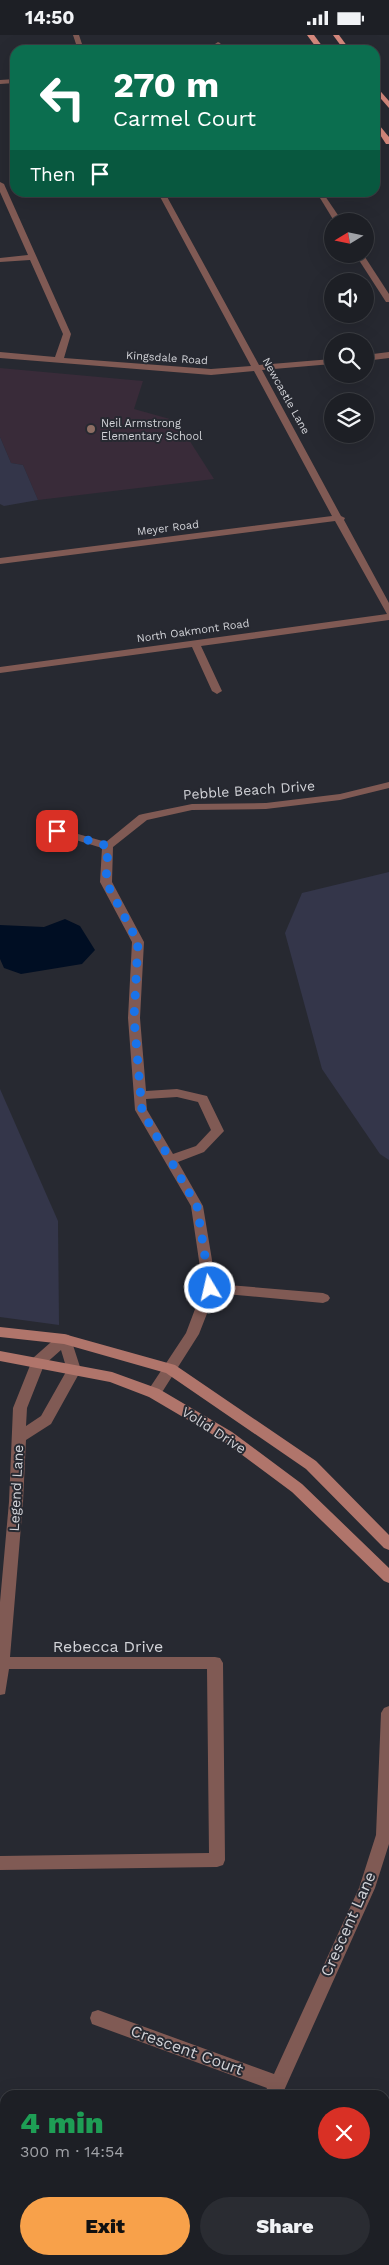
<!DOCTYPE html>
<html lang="en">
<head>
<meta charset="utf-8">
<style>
	:root { --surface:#1d1f25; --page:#2a2c32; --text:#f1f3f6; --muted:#a0a2a7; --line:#3b3d42; --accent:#f8a14a }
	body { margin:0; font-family:"Work Sans",sans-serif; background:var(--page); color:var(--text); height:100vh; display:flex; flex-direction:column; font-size:19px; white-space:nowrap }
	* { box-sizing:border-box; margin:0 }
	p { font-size:16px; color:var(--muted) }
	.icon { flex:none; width:28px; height:28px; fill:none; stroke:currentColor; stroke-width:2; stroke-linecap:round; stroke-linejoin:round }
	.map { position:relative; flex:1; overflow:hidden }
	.drawer { position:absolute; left:0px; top:2055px; width:390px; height:175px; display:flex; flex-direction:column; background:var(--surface); border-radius:15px 15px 0 0; box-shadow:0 5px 20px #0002,0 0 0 1px var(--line) }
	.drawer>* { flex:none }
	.guide { position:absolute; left:10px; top:10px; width:370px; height:152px; border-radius:15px; box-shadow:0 5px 20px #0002,0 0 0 1px var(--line); background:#0b6e4f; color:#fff; overflow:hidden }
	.needle { width:32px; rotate:260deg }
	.buttons { position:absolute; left:324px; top:178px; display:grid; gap:10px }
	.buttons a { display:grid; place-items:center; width:50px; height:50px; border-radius:50%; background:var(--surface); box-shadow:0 5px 20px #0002,0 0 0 1px var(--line); font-size:25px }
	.pin { position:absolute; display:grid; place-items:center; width:42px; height:42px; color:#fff; margin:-21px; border-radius:10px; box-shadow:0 2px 8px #0006 }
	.me { position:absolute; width:55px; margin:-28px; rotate:351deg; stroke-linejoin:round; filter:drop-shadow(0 0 4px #0008) }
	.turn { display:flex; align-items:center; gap:18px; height:105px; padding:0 20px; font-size:22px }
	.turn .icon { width:65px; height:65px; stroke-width:2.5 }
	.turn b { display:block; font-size:35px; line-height:42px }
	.then { display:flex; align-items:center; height:48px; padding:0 20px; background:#0003; gap:10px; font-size:19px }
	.round { display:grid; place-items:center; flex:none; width:52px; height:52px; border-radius:26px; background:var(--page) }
	.headline { display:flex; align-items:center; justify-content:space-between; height:85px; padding:0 20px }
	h1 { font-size:30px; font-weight:800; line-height:38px; color:#1e9e55 }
	.cta { display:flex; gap:10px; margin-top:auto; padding:10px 20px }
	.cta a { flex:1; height:58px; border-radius:30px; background:var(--accent); color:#111; font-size:20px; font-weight:800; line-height:58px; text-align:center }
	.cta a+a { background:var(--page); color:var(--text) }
	.status { display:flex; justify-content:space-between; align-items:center; height:35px; padding:0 25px; background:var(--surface); direction:ltr }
	.status svg { height:14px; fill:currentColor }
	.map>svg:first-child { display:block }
	.education { fill:#392b39 }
	.green { fill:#34364a }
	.water { fill:#000e23 }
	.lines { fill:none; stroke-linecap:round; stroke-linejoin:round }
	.street { fill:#805a54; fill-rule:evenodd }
	.secondary { fill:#b0756b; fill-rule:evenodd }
	.primary { fill:#d6897d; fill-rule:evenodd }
	.route { stroke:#1a73e8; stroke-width:9; stroke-dasharray:0 16.2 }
	.education-dot { fill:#8d6e63; stroke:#272931; stroke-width:2 }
	.labels { text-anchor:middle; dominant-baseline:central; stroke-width:4; stroke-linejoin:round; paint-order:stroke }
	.far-street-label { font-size:11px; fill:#d2d3d8; stroke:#272931 }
	.far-poi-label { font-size:11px; fill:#d2d3d8; stroke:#272931; text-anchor:start }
	.street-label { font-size:14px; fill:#d2d3d8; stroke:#272931 }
	.near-street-label { font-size:16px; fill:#d2d3d8; stroke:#272931 }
</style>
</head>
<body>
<div class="status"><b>14:50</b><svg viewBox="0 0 49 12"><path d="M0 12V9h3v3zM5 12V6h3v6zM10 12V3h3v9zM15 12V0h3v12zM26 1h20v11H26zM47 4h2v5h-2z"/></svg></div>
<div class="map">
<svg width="389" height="2230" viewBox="0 0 389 2230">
	<rect width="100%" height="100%" fill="#272931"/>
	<!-- education -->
	<path class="education" d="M 0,333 L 143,346 L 134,374 L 177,386 L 214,444 L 38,465 L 23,430 L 11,428 L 0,402 Z"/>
	<!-- green -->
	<g class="green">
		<path d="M 0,402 L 11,428 L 23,430 L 38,465 L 4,471 L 0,469 Z"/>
		<path d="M 389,837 L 389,1125 L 380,1119 L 322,1034 L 285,898 L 302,858 Z"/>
		<path d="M 0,1054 L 58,1186 L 59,1290 L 0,1282 Z"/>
	</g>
	<!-- water -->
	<path class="water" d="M 65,884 L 80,891 L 95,915 L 82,929 L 21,939 L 4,933 L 0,924 L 0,890 L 44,892 Z"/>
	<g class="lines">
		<!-- street -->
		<g class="street">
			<path d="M 73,0 L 79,0 L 84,15 L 78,15 Z"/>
			<path d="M 218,7 L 220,8 L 225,15 L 219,15 L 215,9 Z"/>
			<path d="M 15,44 L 15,48 L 0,49 L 0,45 Z"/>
			<path d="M 0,147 L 4,149 L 71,299 L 64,323 L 211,334 L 251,331 L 158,158 L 165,158 L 259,330 L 332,324 L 332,329 L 262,335 L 341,481 L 345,483 L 344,485 L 389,568 L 389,585 L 201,611 L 222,656 L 217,659 L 212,656 L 192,612 L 0,638 L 0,632 L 387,579 L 335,486 L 0,529 L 0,523 L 332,481 L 254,336 L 211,340 L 0,323 L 0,317 L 55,322 L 63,299 L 30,225 L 0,227 L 0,223 L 28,220 L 0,157 Z"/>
			<path d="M 317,158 L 323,158 L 342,186 L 334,186 Z"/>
			<path d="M 355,219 L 363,219 L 389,259 L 389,267 L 386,267 Z"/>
			<path d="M 389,317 L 389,323 L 365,326 L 365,320 Z"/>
			<path d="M 389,747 L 389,753 L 340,765 L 266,774 L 192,775 L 147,785 L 113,812 L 112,847 L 144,907 L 140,983 L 146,1056 L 177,1054 L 207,1061 L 224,1096 L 204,1117 L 178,1127 L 203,1171 L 216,1249 L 323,1258 L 328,1260 L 330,1263 L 328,1266 L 323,1268 L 215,1258 L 199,1299 L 159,1362 L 149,1362 L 147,1358 L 149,1354 L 186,1298 L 203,1253 L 191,1171 L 135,1075 L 128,983 L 132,907 L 100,847 L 102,813 L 53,798 L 52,796 L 57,793 L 106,807 L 139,780 L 143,779 L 192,769 L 266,768 L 340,759 ZM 177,1062 L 198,1067 L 211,1095 L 196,1111 L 173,1119 L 147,1075 L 146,1064 Z"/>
			<path d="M 64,1299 L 69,1300 L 71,1304 L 81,1335 L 51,1389 L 26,1405 L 23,1467 L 10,1622 L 215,1622 L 220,1623 L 223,1628 L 225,1825 L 223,1830 L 217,1832 L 0,1835 L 0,1821 L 209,1818 L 207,1634 L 9,1634 L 5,1659 L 0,1660 L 0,1567 L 9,1467 L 13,1373 L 33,1323 L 59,1300 ZM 61,1315 L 67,1335 L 41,1381 L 26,1391 L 27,1373 L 44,1330 Z"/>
			<path d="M 389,1671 L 389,1809 L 375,1853 L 282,2060 L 264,2060 L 267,2053 L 92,1989 L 90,1983 L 92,1977 L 98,1975 L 274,2039 L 359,1853 L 376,1800 L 381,1678 L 384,1673 Z"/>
			<path d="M 214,2225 L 232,2225 L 230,2230 L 212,2230 Z"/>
		</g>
		<!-- secondary -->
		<g class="secondary">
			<path d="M 0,1292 L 64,1299 L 175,1330 L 316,1426 L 389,1500 L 389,1515 L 384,1513 L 306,1434 L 166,1338 L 64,1309 L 0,1302 Z"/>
			<path d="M 0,1316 L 112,1337 L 159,1354 L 232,1397 L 302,1449 L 389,1533 L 389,1548 L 384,1546 L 292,1457 L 222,1405 L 149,1362 L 110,1347 L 0,1326 Z"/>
		</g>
		<!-- primary -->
		<g class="primary">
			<path d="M 307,0 L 314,0 L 325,15 L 318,15 Z"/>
			<path d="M 333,0 L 339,0 L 350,15 L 344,15 Z"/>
			<path d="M 375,50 L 389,66 L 389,73 L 375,57 Z"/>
			<path d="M 375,85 L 389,102 L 389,109 L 386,109 L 375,92 Z"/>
		</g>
	</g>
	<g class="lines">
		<!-- route -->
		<path class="route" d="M 57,796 L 108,811 L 106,847 L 138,907 L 134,983 L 142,1076 L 197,1171 L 210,1253"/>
	</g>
	<!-- markers -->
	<circle class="education-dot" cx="91" cy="394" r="5"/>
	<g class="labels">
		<!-- far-street labels -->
		<g class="far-street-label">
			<text transform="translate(167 323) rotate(4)">Kingsdale Road</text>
			<text transform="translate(286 361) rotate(61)">Newcastle Lane</text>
			<text transform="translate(168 493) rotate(-7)">Meyer Road</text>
			<text transform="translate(193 596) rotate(-8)">North Oakmont Road</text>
		</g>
		<!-- far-poi labels -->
		<g class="far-poi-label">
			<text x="101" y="388">Neil Armstrong<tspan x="101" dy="13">Elementary School</tspan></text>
		</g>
		<!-- street labels -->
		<g class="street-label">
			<text transform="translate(249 755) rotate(-4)">Pebble Beach Drive</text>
			<text transform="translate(214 1395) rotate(33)">Volid Drive</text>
			<text transform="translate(16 1453) rotate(-87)">Legend Lane</text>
		</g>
		<!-- near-street labels -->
		<g class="near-street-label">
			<text x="108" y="1611">Rebecca Drive</text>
			<text transform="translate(348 1889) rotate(-66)">Crescent Lane</text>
			<text transform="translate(187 2015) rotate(20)">Crescent Court</text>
		</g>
	</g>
</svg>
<div class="buttons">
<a><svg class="needle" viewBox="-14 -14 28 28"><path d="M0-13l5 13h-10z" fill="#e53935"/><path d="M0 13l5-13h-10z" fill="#a0a2a7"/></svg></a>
<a><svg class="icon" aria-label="sound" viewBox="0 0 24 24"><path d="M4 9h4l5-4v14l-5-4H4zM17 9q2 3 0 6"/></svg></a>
<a><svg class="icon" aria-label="search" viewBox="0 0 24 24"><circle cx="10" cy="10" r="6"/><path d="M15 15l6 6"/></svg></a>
<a><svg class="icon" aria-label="layers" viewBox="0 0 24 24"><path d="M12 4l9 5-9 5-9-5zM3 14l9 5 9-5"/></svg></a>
</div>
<div class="pin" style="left:57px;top:796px;background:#d93025"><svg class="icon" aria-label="arrive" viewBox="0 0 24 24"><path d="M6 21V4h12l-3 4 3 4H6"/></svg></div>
<svg class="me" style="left:210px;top:1253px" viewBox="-20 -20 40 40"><circle r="17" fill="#1a73e8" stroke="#fff" stroke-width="3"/><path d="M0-11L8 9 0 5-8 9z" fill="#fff"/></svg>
<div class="guide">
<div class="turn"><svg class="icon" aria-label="left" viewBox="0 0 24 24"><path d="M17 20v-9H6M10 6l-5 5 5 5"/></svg><div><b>270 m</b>Carmel Court</div></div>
<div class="then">Then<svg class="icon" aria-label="arrive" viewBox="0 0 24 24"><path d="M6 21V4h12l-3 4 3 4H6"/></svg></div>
</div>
<section class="drawer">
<div class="headline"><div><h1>4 min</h1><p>300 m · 14:54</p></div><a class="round" style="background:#d93025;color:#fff"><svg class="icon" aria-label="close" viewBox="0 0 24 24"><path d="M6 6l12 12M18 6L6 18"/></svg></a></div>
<div class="cta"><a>Exit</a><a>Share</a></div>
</section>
</div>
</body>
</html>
